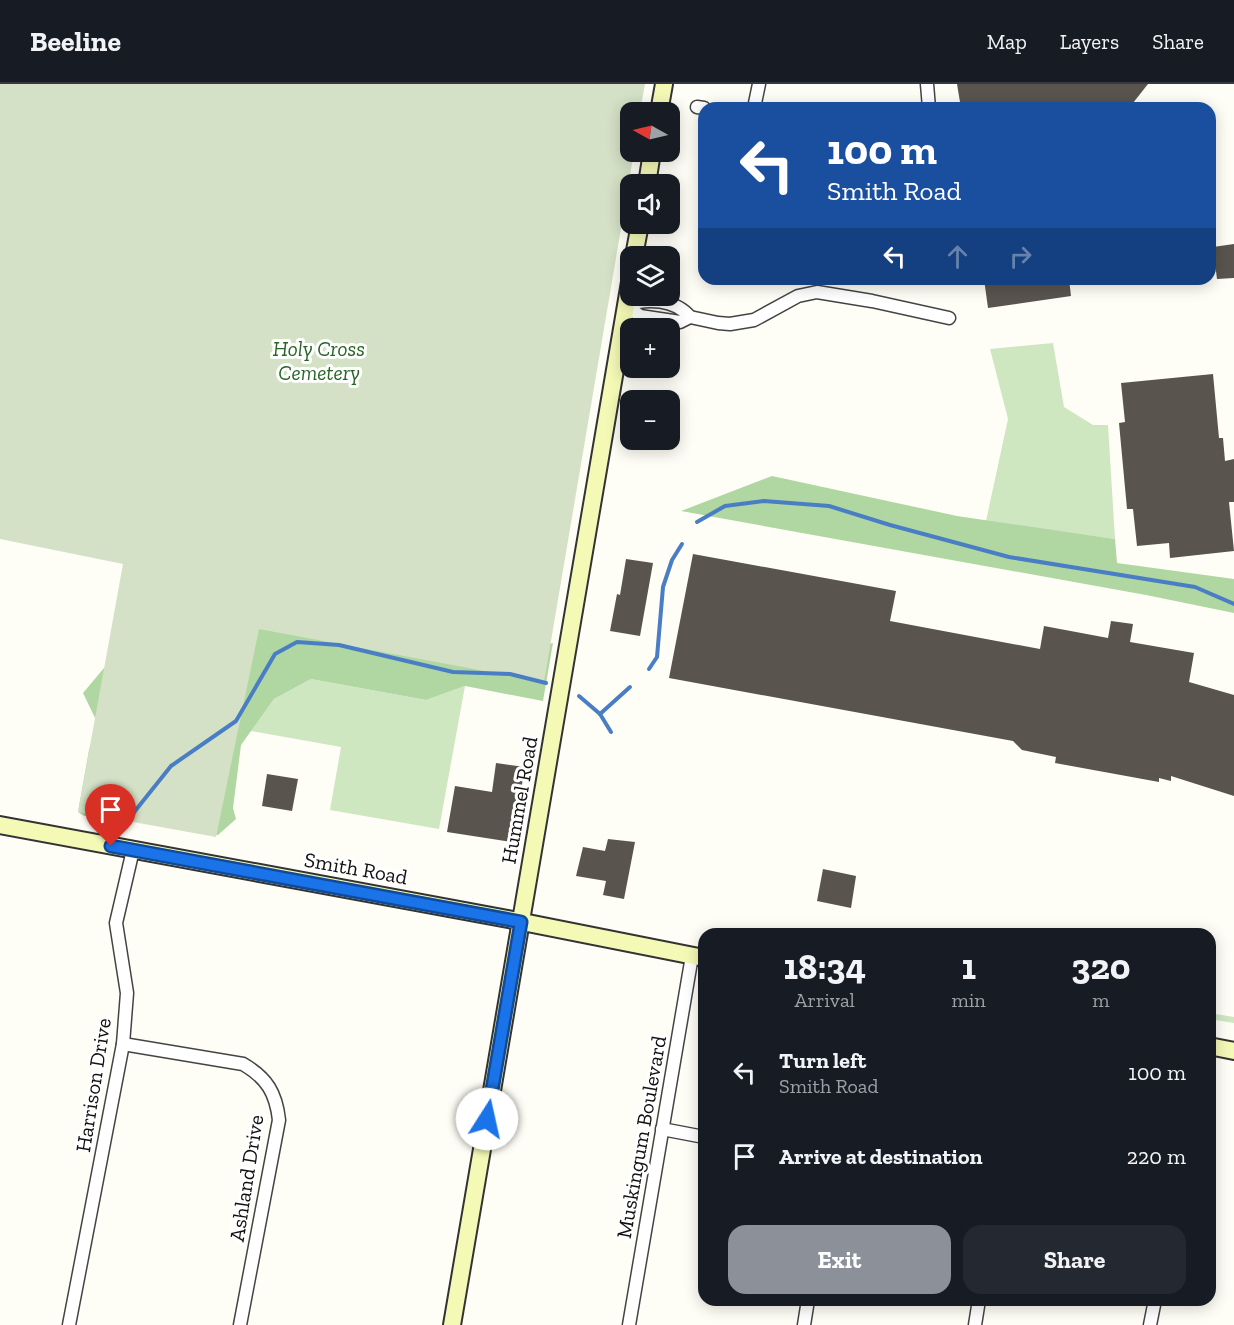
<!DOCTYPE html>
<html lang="en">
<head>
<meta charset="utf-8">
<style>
	:root { --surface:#171b24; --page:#242831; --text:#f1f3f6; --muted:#9ea1a6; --line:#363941; --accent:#8c9099 }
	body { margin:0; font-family:"Zilla Slab",serif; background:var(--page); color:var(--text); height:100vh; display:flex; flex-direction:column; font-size:22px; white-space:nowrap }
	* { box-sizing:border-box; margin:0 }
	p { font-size:20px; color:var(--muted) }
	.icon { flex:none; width:33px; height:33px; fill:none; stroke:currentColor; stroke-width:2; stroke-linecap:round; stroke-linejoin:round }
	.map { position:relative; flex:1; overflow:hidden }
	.side { position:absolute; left:698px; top:844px; width:518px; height:378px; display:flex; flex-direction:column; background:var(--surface); border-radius:18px; box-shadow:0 3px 15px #0003 }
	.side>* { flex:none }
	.top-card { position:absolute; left:698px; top:18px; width:518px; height:183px; border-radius:18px; box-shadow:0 3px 15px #0003; background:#1a4fa0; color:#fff; overflow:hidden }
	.needle { width:39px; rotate:278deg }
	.fabs { position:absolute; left:620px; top:18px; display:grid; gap:12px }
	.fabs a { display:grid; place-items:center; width:60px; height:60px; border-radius:12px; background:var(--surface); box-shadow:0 3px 15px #0003; font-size:30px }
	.pin { position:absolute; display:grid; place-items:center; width:51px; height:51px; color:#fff; margin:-62px -26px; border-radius:50% 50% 50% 0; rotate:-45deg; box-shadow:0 0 6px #0007 }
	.pin .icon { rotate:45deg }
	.me { position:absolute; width:66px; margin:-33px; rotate:10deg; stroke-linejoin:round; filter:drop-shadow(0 0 4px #0008) }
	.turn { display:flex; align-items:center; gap:21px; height:126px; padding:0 30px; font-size:27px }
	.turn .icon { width:78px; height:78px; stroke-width:2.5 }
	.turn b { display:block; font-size:42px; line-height:51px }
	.lanes { display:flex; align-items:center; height:57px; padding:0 30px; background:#0003; justify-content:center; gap:30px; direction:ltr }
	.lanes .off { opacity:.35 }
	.eta { display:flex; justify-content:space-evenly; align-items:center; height:102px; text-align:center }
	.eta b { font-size:36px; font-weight:800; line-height:42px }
	.cta { display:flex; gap:12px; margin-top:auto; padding:12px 30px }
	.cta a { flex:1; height:69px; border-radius:18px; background:var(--accent); color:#fff; font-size:24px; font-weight:800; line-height:69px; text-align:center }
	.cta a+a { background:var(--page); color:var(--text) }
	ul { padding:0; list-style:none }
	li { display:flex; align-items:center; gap:18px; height:84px; padding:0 30px }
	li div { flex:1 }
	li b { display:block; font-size:22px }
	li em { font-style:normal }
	header { display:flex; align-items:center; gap:36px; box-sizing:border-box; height:84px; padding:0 30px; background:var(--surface); border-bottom:2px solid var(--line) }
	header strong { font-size:28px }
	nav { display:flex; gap:33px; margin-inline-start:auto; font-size:21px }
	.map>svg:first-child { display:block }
	.green { fill:#cee7c1 }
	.forest { fill:#b0d7a1 }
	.cemetery { fill:#d4e1c6 }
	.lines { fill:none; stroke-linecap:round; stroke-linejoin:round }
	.stream { stroke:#4a7ec4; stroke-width:4 }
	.building { fill:#59544e }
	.street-casing { stroke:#444; stroke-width:15 }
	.secondary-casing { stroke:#333; stroke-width:20 }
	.street { stroke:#fff; stroke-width:12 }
	.secondary { stroke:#f5f9b6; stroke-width:16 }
	.route-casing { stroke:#114b97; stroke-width:15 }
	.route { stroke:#1a73e8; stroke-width:10 }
	.labels { text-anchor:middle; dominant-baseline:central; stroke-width:6; stroke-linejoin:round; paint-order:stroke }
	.park-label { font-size:21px; font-style:italic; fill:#276525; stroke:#fff }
	.street-label { font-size:21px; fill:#111; stroke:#fff }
</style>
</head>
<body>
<header>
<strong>Beeline</strong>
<nav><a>Map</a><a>Layers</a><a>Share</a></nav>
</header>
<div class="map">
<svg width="1234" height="1241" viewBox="0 0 1234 1241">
	<rect width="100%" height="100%" fill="#fefef6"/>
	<!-- green -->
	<g class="green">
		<path d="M 1053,259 L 1064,323 L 1093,341 L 1108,341 L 1115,455 L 986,437 L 1008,335 L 990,265 Z"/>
		<path d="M 311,595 L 426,616 L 465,602 L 439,745 L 330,726 L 341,663 L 251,647 L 274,615 Z"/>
		<path d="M 1209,929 L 1234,933 L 1234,939 L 1209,935 Z"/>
	</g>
	<!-- forest -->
	<g class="forest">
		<path d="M 772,392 L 957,432 L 1115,455 L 1117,479 L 1234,495 L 1234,529 L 1146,511 L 681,427 Z"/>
		<path d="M 261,530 L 499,570 L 553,559 L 543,617 L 465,602 L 426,616 L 311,595 L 274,615 L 241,661 L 233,724 L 236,735 L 218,751 L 180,746 L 92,726 L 89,732 L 84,732 L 78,728 L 89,666 L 97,638 L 83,609 L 104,584 Z"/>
	</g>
	<!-- cemetery -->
	<path class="cemetery" d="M 0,0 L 645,0 L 640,28 L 630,28 L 630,68 L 634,68 L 544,598 L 259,545 L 216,753 L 78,728 L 123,480 L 0,455 Z"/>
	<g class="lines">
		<!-- stream -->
		<g class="stream">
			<path d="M 697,438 L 725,422 L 764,417 L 829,422 L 890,441 L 1009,473 L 1195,503 L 1234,520"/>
			<path d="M 649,585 L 657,573 L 663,503 L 672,476 L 682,460"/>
			<path d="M 579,612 L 600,630 L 630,603"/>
			<path d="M 600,630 L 611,648"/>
			<path d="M 127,737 L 171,682 L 236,637 L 275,570 L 297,558 L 339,561 L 453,588 L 510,590 L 546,599"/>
		</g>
	</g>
	<!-- building -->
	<g class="building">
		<path d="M 957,0 L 1148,0 L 1129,24 L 961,24 Z"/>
		<path d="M 1234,160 L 1234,194 L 1217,195 L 1213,163 Z"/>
		<path d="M 984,195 L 1069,195 L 1071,212 L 988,224 Z"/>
		<path d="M 1213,290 L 1219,354 L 1223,354 L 1225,377 L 1234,375 L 1234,418 L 1229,418 L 1234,467 L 1170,474 L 1169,459 L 1137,462 L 1133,425 L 1127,425 L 1119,339 L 1125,338 L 1121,299 Z"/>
		<path d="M 693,470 L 896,507 L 890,537 L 1040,565 L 1044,542 L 1108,554 L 1111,537 L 1133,540 L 1130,558 L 1194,569 L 1189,598 L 1234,611 L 1234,712 L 1171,692 L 1171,697 L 1159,694 L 1159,698 L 1055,679 L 1056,673 L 1022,666 L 1013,657 L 669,594 Z"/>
		<path d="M 626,475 L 653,479 L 640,552 L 610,547 L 617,510 L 620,511 Z"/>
		<path d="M 496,679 L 525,683 L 512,758 L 447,748 L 455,702 L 492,708 Z"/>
		<path d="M 267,690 L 298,695 L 292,727 L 262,722 Z"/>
		<path d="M 608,755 L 635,758 L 624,815 L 603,811 L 606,797 L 576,792 L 583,763 L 605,767 Z"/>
		<path d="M 823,785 L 856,792 L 851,824 L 817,817 Z"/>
	</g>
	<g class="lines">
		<defs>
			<g id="street">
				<path d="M 927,0 L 929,24"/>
				<path d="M 697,23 L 704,24"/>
				<path d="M 754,24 L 759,0"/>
				<path d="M 626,221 L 640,232 L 680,238 L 690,233 L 718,239 L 730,240 L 754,236 L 798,212 L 817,208 L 872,217 L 949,234"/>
				<path d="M 626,221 C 647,214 675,215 690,233"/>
				<path d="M 123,960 L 243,980 C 267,994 276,1009 279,1036 L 240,1241"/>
				<path d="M 662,1045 L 704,1053"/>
				<path d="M 69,1241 L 123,960 L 127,909 L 116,839 L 133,766"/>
				<path d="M 629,1241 L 692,872"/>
				<path d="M 804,1241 L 808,1216"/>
				<path d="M 975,1241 L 979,1216"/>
				<path d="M 1150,1241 L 1155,1216"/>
			</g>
			<g id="secondary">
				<path d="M 659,28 L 664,0"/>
				<path d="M 647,100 L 652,68"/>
				<path d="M 634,172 L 640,140"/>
				<path d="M 0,741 L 508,835 L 704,874"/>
				<path d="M 1209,962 L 1234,967"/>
				<path d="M 452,1241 L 630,198"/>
			</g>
		</defs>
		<!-- street casing -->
		<use href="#street" class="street-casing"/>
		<!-- secondary casing -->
		<use href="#secondary" class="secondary-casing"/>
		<!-- street -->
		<use href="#street" class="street"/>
		<!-- secondary -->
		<use href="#secondary" class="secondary"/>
	</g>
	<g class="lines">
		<defs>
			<path id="route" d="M 111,762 L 521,838 L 487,1035"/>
		</defs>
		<!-- route casing -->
		<use href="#route" class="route-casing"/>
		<!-- route -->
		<use href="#route" class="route"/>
	</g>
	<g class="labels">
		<!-- park labels -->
		<g class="park-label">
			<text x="319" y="264">Holy Cross<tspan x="319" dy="24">Cemetery</tspan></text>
		</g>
		<!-- street labels -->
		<g class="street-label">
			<text transform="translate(519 716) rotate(-80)">Hummel Road</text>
			<text transform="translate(356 784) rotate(10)">Smith Road</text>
			<text transform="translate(93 1001) rotate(-81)">Harrison Drive</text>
			<text transform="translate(641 1053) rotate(-80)">Muskingum Boulevard</text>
			<text transform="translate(246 1094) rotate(-81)">Ashland Drive</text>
		</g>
	</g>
</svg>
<div class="fabs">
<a><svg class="needle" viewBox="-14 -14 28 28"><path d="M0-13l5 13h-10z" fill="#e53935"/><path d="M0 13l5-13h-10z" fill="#9ea1a6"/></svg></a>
<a><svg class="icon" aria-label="sound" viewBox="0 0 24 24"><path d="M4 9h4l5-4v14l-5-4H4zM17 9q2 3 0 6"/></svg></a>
<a><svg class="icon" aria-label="layers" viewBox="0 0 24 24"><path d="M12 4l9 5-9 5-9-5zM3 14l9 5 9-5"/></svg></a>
<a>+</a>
<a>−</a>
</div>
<div class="pin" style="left:111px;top:762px;background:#d93025"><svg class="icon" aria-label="arrive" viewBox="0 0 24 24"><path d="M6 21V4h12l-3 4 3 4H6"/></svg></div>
<svg class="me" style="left:487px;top:1035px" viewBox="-20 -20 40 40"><circle r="19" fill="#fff"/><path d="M0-13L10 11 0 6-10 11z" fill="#1a73e8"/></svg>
<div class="top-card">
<div class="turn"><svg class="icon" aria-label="left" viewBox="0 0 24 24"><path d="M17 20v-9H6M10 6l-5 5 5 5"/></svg><div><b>100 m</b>Smith Road</div></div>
<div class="lanes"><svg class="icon" aria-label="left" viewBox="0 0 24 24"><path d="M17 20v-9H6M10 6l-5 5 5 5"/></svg><svg class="icon off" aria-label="ahead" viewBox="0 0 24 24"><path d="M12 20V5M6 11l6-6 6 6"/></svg><svg class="icon off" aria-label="right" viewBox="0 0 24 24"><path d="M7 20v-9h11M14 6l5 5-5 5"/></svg></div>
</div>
<section class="side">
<div class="eta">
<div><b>18:34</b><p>Arrival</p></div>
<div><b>1</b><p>min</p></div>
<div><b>320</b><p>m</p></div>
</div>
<ul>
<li><svg class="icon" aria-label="left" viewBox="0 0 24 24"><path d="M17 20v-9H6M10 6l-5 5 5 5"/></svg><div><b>Turn left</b><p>Smith Road</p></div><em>100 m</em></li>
<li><svg class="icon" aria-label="arrive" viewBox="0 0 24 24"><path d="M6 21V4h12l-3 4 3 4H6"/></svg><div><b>Arrive at destination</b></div><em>220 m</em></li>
</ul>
<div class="cta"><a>Exit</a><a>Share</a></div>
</section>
</div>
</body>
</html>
